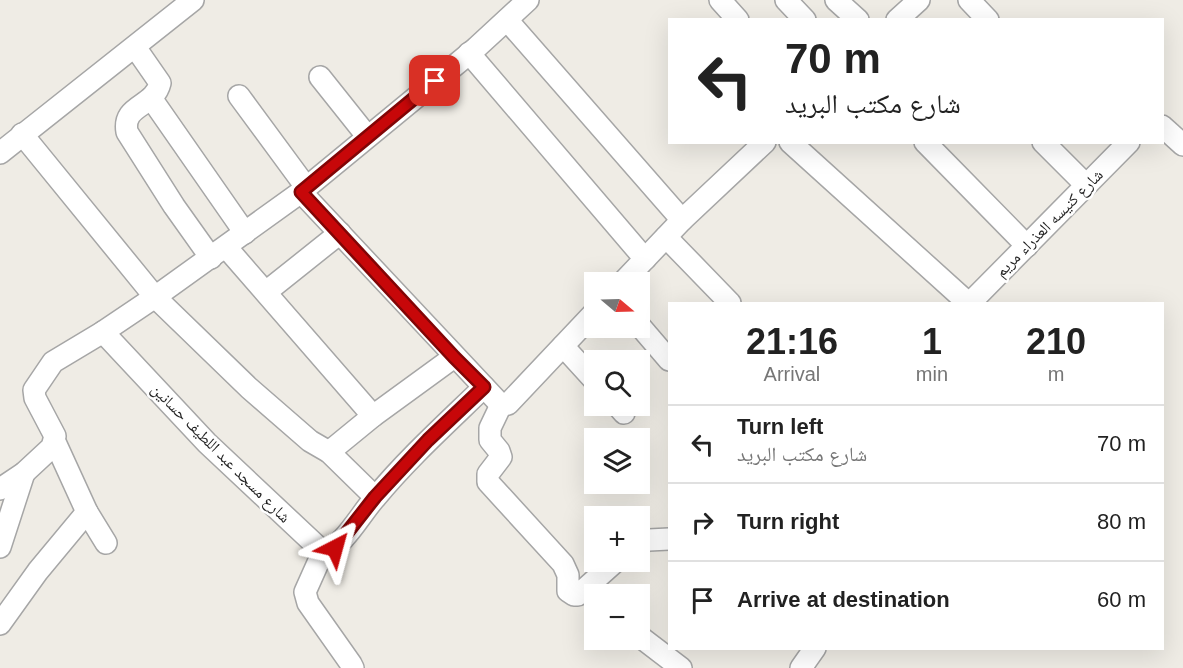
<!DOCTYPE html>
<html lang="en">
<head>
<meta charset="utf-8">
<style>
	:root { --surface:#fff; --page:#f6f6f6; --text:#222; --muted:#767676; --line:#e0e0e0 }
	body { margin:0; font-family:Arial,"Noto Naskh Arabic",sans-serif; background:var(--page); color:var(--text); height:100vh; display:flex; flex-direction:column; font-size:22px; white-space:nowrap }
	* { box-sizing:border-box; margin:0 }
	p { font-size:20px; color:var(--muted) }
	.icon { flex:none; width:33px; height:33px; fill:none; stroke:currentColor; stroke-width:2; stroke-linecap:round; stroke-linejoin:round }
	.map { position:relative; flex:1; overflow:hidden }
	.details { position:absolute; left:668px; top:302px; width:496px; height:348px; display:flex; flex-direction:column; background:var(--surface); border-radius:0px; box-shadow:0 6px 24px #0002 }
	.details>* { flex:none }
	.hud { position:absolute; left:668px; top:18px; width:496px; height:126px; border-radius:0px; box-shadow:0 6px 24px #0002; background:#fff; color:var(--text); overflow:hidden }
	.needle { width:39px; rotate:109deg }
	.controls { position:absolute; left:584px; top:272px; display:grid; gap:12px }
	.controls a { display:grid; place-items:center; width:66px; height:66px; border-radius:0px; background:var(--surface); box-shadow:0 6px 24px #0002; font-size:30px }
	.pin { position:absolute; display:grid; place-items:center; width:51px; height:51px; color:#fff; margin:-26px; border-radius:12px; box-shadow:0 3px 9px #0006 }
	.me { position:absolute; width:66px; margin:-33px; rotate:39deg; stroke-linejoin:round; filter:drop-shadow(0 0 4px #0008) }
	.turn { display:flex; align-items:center; gap:21px; height:126px; padding:0 18px; font-size:27px }
	.turn .icon { width:78px; height:78px; stroke-width:2.5 }
	.turn b { display:block; font-size:42px; line-height:51px }
	.eta { display:flex; justify-content:space-evenly; align-items:center; height:102px; text-align:center }
	.eta b { font-size:36px; font-weight:700; line-height:42px }
	ul { padding:0; list-style:none }
	li { display:flex; align-items:center; gap:18px; height:78px; padding:0 18px; border-top:2px solid var(--line) }
	li div { flex:1 }
	li b { display:block; font-size:22px }
	li em { font-style:normal }
	.map>svg:first-child { display:block }
	.lines { fill:none; stroke-linecap:round; stroke-linejoin:round }
	.minor-casing { stroke:#a6a6a6; stroke-width:24 }
	.minor { stroke:#fff; stroke-width:21 }
	.route-casing { stroke:#810506; stroke-width:15 }
	.route { stroke:#c70709; stroke-width:10 }
	.labels { text-anchor:middle; dominant-baseline:central; stroke-width:5; stroke-linejoin:round; paint-order:stroke }
	.street-label { font-size:16px; fill:#1f1f1f; stroke:#fff }
</style>
</head>
<body>
<div class="map">
<svg width="1183" height="668" viewBox="0 0 1183 668">
	<rect width="100%" height="100%" fill="#efece5"/>
	<g class="lines">
		<defs>
			<g id="minor">
				<path d="M 720,0 L 738,20"/>
				<path d="M 786,0 L 805,20"/>
				<path d="M 836,0 L 858,20"/>
				<path d="M 969,0 L 988,20"/>
				<path d="M 507,20 L 682,220"/>
				<path d="M 897,20 L 919,0"/>
				<path d="M 135,47 L 160,83 C 154,108 122,104 127,132 L 174,206 L 211,258"/>
				<path d="M 469,53 L 645,259"/>
				<path d="M 320,77 L 367,136"/>
				<path d="M 239,96 L 306,187"/>
				<path d="M 151,98 L 245,233"/>
				<path d="M 1162,126 L 1183,145"/>
				<path d="M 22,134 L 155,297 L 249,388 L 310,441 L 329,452 L 375,497"/>
				<path d="M 790,142 L 968,303"/>
				<path d="M 925,142 L 1027,246"/>
				<path d="M 1043,142 L 1086,185"/>
				<path d="M 0,153 L 193,0"/>
				<path d="M 301,192 L 501,405"/>
				<path d="M 666,237 L 730,303"/>
				<path d="M 226,247 L 373,416"/>
				<path d="M 623,282 L 682,220 L 765,142"/>
				<path d="M 266,292 L 340,233"/>
				<path d="M 970,303 L 1129,142"/>
				<path d="M 639,325 L 669,360"/>
				<path d="M 103,332 L 207,443 L 321,550 L 322,554 L 305,592 L 308,603 L 351,664 L 353,668"/>
				<path d="M 563,346 L 594,380"/>
				<path d="M 501,405 L 490,428 L 490,440 L 499,451 L 501,457 L 488,474 L 488,482 L 563,564 L 568,575 L 568,591 L 574,595 L 578,595 L 616,561"/>
				<path d="M 501,405 L 508,404 L 594,313"/>
				<path d="M 617,405 L 624,413"/>
				<path d="M 55,442 L 87,512 L 106,543"/>
				<path d="M 329,452 L 373,416 L 454,357"/>
				<path d="M 0,489 L 24,473 L 52,447 L 55,436 L 35,398 L 34,390 L 53,362 L 103,332 L 155,297 L 301,192 L 476,48 L 528,0"/>
				<path d="M 639,543 L 649,540 L 669,539"/>
				<path d="M 0,547 L 24,473"/>
				<path d="M 322,554 C 345,545 359,516 375,498 C 408,458 447,423 484,387"/>
				<path d="M 0,624 L 38,571 L 87,512"/>
				<path d="M 643,639 L 681,668"/>
				<path d="M 801,668 L 815,648"/>
			</g>
		</defs>
		<!-- minor casing -->
		<use href="#minor" class="minor-casing"/>
		<!-- minor -->
		<use href="#minor" class="minor"/>
	</g>
	<g class="lines">
		<defs>
			<path id="route" d="M 335,548 L 375,497 L 428,440 L 484,387 L 454,357 L 301,192 L 435,81"/>
		</defs>
		<!-- route casing -->
		<use href="#route" class="route-casing"/>
		<!-- route -->
		<use href="#route" class="route"/>
	</g>
	<g class="labels">
		<!-- street labels -->
		<g class="street-label">
			<text transform="translate(1049 223) rotate(-45)">شارع كنيسه العذراء مريم</text>
			<text transform="translate(221 453) rotate(45)">شارع مسجد عبد اللطيف حسانين</text>
		</g>
	</g>
</svg>
<div class="controls">
<a><svg class="needle" viewBox="-14 -14 28 28"><path d="M0-13l5 13h-10z" fill="#e53935"/><path d="M0 13l5-13h-10z" fill="#767676"/></svg></a>
<a><svg class="icon" aria-label="search" viewBox="0 0 24 24"><circle cx="10" cy="10" r="6"/><path d="M15 15l6 6"/></svg></a>
<a><svg class="icon" aria-label="layers" viewBox="0 0 24 24"><path d="M12 4l9 5-9 5-9-5zM3 14l9 5 9-5"/></svg></a>
<a>+</a>
<a>−</a>
</div>
<div class="pin" style="left:435px;top:81px;background:#d93025"><svg class="icon" aria-label="arrive" viewBox="0 0 24 24"><path d="M6 21V4h12l-3 4 3 4H6"/></svg></div>
<svg class="me" style="left:335px;top:548px" viewBox="-20 -20 40 40"><path d="M0-17L14 15 0 8-14 15z" fill="#c70709" stroke="#fff" stroke-width="4"/></svg>
<div class="hud">
<div class="turn"><svg class="icon" aria-label="left" viewBox="0 0 24 24"><path d="M17 20v-9H6M10 6l-5 5 5 5"/></svg><div><b>70 m</b>شارع مكتب البريد</div></div>
</div>
<section class="details">
<div class="eta">
<div><b>21:16</b><p>Arrival</p></div>
<div><b>1</b><p>min</p></div>
<div><b>210</b><p>m</p></div>
</div>
<ul>
<li><svg class="icon" aria-label="left" viewBox="0 0 24 24"><path d="M17 20v-9H6M10 6l-5 5 5 5"/></svg><div><b>Turn left</b><p>شارع مكتب البريد</p></div><em>70 m</em></li>
<li><svg class="icon" aria-label="right" viewBox="0 0 24 24"><path d="M7 20v-9h11M14 6l5 5-5 5"/></svg><div><b>Turn right</b></div><em>80 m</em></li>
<li><svg class="icon" aria-label="arrive" viewBox="0 0 24 24"><path d="M6 21V4h12l-3 4 3 4H6"/></svg><div><b>Arrive at destination</b></div><em>60 m</em></li>
</ul>
</section>
</div>
</body>
</html>
